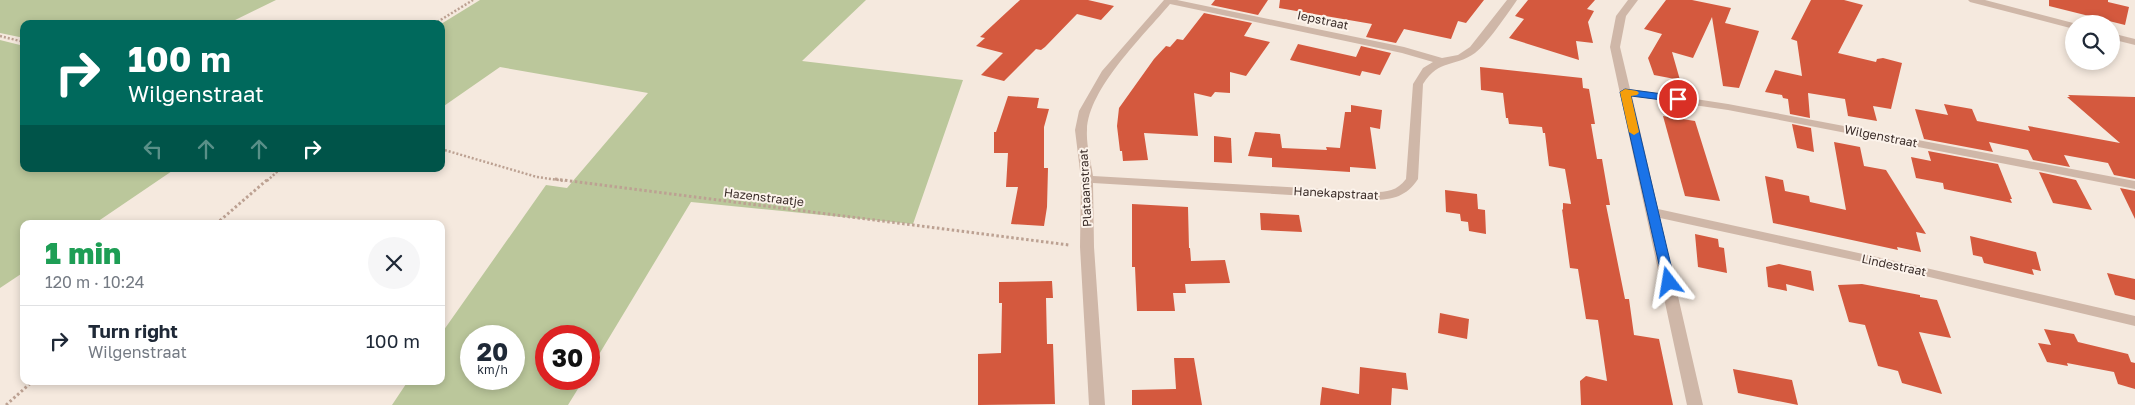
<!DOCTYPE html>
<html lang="en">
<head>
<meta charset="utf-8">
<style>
	:root { --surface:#fff; --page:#f6f6f7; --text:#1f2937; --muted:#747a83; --line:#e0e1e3 }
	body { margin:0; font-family:"Golos Text",sans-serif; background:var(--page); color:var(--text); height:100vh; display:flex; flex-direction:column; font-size:19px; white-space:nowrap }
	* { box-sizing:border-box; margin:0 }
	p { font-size:16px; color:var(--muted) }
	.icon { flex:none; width:28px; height:28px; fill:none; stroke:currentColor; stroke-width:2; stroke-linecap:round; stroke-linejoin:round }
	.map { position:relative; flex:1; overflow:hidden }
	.sheet { position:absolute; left:20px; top:220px; width:425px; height:165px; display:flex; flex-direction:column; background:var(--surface); border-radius:10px; box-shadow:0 2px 8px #0003 }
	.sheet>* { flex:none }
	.banner { position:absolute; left:20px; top:20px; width:425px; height:152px; border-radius:10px; box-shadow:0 2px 8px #0003; background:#00695c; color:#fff; overflow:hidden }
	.fabs { position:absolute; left:2065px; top:15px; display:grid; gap:10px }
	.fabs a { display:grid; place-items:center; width:55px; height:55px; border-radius:50%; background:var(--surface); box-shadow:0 2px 8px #0003; font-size:25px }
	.speed { position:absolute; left:460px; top:325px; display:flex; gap:10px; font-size:25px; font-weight:700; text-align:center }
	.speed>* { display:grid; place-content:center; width:65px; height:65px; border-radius:50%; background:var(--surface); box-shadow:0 2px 8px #0003; line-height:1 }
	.speed small { font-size:12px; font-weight:400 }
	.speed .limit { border:8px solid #d22; background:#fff; color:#111 }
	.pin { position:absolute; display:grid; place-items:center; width:42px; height:42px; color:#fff; margin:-21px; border:2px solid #fff; border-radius:50%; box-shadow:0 1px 5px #0007 }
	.me { position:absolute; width:55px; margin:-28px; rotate:346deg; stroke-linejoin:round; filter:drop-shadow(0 0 4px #0008) }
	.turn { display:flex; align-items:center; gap:18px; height:105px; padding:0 25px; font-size:22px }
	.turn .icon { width:65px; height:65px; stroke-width:2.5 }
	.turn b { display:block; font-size:35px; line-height:42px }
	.lanes { display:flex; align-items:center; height:48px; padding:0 25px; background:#0003; justify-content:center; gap:25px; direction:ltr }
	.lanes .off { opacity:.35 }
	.round { display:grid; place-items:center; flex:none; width:52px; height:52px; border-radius:26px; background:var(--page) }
	.overview { display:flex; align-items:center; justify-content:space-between; height:85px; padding:0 25px }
	h1 { font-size:30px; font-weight:800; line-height:38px; color:#1e9e55 }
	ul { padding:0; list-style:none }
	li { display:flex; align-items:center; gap:15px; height:70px; padding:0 25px; border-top:1px solid var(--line) }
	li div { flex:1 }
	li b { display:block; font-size:19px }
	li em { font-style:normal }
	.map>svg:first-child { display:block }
	.green { fill:#bbc79b; fill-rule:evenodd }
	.building { fill:#d4593e }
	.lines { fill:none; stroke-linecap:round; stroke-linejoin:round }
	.path-far1 { stroke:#bca192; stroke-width:2.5; stroke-dasharray:2 2; stroke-linecap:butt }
	.path { stroke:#bca192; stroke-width:3; stroke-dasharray:2.5 2.5; stroke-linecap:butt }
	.minor { fill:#cfb7a8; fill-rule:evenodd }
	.route { fill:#1a73e8; stroke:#114b97 }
	.slow { fill:#f59e0b }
	.labels { text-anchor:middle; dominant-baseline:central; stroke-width:4; stroke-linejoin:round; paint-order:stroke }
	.street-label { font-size:12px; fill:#3b2d29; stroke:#fcf3eb }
</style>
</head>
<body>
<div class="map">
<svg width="2135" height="405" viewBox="0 0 2135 405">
	<rect width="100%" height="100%" fill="#f5e9de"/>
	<!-- green -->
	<g class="green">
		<path d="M 0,0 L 276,0 L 227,24 L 24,24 L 24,38 L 0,33 Z"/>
		<path d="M 480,0 L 866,0 L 802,61 L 963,80 L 913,224 L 691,202 L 589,371 L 589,336 L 546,336 L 546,379 L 584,379 L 568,405 L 392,405 L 408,381 L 441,381 L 441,334 L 546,185 L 567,188 L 648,93 L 500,67 L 441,108 L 441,24 ZM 471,336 L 514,336 L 514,379 L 471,379 Z"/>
		<path d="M 0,40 L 24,46 L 24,169 L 175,169 L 94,224 L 24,224 L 24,272 L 0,288 Z"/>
	</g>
	<!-- building -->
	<g class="building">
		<path d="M 1020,0 L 1088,0 L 1114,6 L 1101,20 L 1077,14 L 1045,47 L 1041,50 L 1036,49 L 1004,81 L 981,75 L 1003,53 L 976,46 L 985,38 L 980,37 Z"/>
		<path d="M 1215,0 L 1268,0 L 1258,15 L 1211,5 Z"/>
		<path d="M 1280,0 L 1484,0 L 1466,23 L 1458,21 L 1451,39 L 1404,29 L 1396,43 L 1366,37 L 1372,24 L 1279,8 Z"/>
		<path d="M 1528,0 L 1595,0 L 1587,9 L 1594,11 L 1588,22 L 1593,43 L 1576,41 L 1579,60 L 1509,38 L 1524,19 L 1515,16 Z"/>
		<path d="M 1666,0 L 1692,0 L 1731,8 L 1725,23 L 1759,31 L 1739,88 L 1723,86 L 1712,17 L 1693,58 L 1672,52 L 1680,80 L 1654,75 L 1648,58 L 1662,34 L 1644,29 Z"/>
		<path d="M 1811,0 L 1844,0 L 1863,5 L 1838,53 L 1876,62 L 1877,59 L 1883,58 L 1902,63 L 1891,109 L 1873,106 L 1877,121 L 1848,116 L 1845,99 L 1808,93 L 1810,118 L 1790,114 L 1788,99 L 1783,98 L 1782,95 L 1765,92 L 1775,70 L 1802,76 L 1797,41 L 1791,39 Z"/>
		<path d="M 2049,0 L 2108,0 L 2108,2 L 2129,7 L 2125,25 L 2049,6 Z"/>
		<path d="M 1204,13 L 1252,23 L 1244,36 L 1270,42 L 1246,76 L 1230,72 L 1230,93 L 1215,92 L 1211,97 L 1194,93 L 1198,136 L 1144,133 L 1148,160 L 1123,161 L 1122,151 L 1120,151 L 1117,126 L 1119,108 L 1154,59 L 1166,46 L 1170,47 L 1177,39 L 1183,40 Z"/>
		<path d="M 1298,44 L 1356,57 L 1361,46 L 1391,53 L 1380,75 L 1362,71 L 1360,76 L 1290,60 Z"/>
		<path d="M 1480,67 L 1582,78 L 1583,88 L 1589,89 L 1595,124 L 1591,124 L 1597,159 L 1602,159 L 1610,205 L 1606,205 L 1625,299 L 1629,299 L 1634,335 L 1659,339 L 1673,405 L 1581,405 L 1580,381 L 1586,376 L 1607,381 L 1598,320 L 1586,319 L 1578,269 L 1570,268 L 1562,209 L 1563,210 L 1563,203 L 1571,204 L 1565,169 L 1549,166 L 1545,133 L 1543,133 L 1542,127 L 1509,124 L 1508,118 L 1506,118 L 1503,93 L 1481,90 Z"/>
		<path d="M 2068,95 L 2135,97 L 2135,179 L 2114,175 L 2108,163 L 2064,155 L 2070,167 L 2033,160 L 2028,150 L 1989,142 L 1993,152 L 1924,139 L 1915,109 L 1948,115 L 1944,104 L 1972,109 L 1977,121 L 2030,131 L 2028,126 L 2120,143 L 2067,97 L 2070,97 Z"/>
		<path d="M 1008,96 L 1039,98 L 1037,108 L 1049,109 L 1044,127 L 1044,168 L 1048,168 L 1047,207 L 1044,226 L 1011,224 L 1018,187 L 1006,187 L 1008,153 L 994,153 L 994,132 L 996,132 Z"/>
		<path d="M 1351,105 L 1382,110 L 1380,129 L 1370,127 L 1376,169 L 1350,167 L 1350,172 L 1272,167 L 1272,158 L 1248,156 L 1255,132 L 1280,134 L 1282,148 L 1327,150 L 1326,147 L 1340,148 L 1345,112 L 1351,112 Z"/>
		<path d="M 1663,116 L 1695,121 L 1720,201 L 1685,196 Z"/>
		<path d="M 1792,124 L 1811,128 L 1814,152 L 1797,148 Z"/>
		<path d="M 1214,136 L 1231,138 L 1232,163 L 1214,162 Z"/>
		<path d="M 1834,142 L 1860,147 L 1864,166 L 1886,170 L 1926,234 L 1916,232 L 1921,252 L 1897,247 L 1898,250 L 1773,223 L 1765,176 L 1783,180 L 1785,191 L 1809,196 L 1810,202 L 1846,210 Z"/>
		<path d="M 1928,151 L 1998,164 L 2012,199 L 2010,199 L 2012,203 L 1944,189 L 1943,183 L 1916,178 L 1911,157 L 1931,161 Z"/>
		<path d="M 2039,172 L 2076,180 L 2092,210 L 2053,203 Z"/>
		<path d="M 2120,188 L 2135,191 L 2135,219 Z"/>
		<path d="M 1445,190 L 1477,194 L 1478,209 L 1485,210 L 1486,234 L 1469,231 L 1468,222 L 1461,221 L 1460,214 L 1446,212 Z"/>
		<path d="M 1132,204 L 1188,207 L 1189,248 L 1190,248 L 1191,261 L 1225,260 L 1230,283 L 1185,284 L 1186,293 L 1173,293 L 1175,311 L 1137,311 L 1135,267 L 1132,267 Z"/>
		<path d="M 1260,213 L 1299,215 L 1302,232 L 1261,230 Z"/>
		<path d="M 1695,234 L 1718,239 L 1719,247 L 1724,248 L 1727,273 L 1698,267 Z"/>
		<path d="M 1970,236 L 2036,252 L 2041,271 L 2032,269 L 2034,275 L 1984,263 L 1982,257 L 1973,255 Z"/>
		<path d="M 1779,264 L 1811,271 L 1814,291 L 1786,284 L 1787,291 L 1768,287 L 1766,267 Z"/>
		<path d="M 2107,273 L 2135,279 L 2135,300 L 2115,295 Z"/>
		<path d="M 1052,281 L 1053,298 L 1046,298 L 1047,344 L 1053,344 L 1055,404 L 978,405 L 978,354 L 1001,353 L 1002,303 L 999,303 L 999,282 Z"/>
		<path d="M 1862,284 L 1920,295 L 1920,297 L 1937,300 L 1951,338 L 1919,332 L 1942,394 L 1902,383 L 1898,371 L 1878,366 L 1865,325 L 1849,322 L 1838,285 Z"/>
		<path d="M 1440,313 L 1469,319 L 1467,339 L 1438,333 Z"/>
		<path d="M 2044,329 L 2074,334 L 2078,342 L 2128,354 L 2131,362 L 2135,363 L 2135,389 L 2118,384 L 2114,372 L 2067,363 L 2068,366 L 2047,362 L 2038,343 L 2051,345 Z"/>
		<path d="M 1174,358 L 1194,358 L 1202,405 L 1132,405 L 1132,390 L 1176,389 Z"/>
		<path d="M 1360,367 L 1406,373 L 1408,390 L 1392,388 L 1391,405 L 1320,405 L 1322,387 L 1359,394 Z"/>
		<path d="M 1733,369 L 1792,380 L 1798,405 L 1738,393 Z"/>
	</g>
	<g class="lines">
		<!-- path-far1 -->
		<g class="path-far1">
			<path d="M 434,24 L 473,0"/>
			<path d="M 0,36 L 24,42"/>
			<path d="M 441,149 L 537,177 L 565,181"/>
			<path d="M 267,181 L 280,169"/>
		</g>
		<!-- path -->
		<g class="path">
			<path d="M 555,179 L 1069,245"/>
			<path d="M 216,224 L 268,179"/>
			<path d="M 6,405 L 33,381"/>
		</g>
		<!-- minor -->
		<g class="minor">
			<path d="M 1164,0 L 1177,0 L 1404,47 L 1442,58 L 1458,55 L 1470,47 L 1507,0 L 1517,0 C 1508,13 1487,44 1475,53 C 1454,68 1440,58 1423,84 L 1418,179 C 1407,196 1393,200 1373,200 L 1093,183 L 1094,247 L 1105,405 L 1089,405 L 1080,247 L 1081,179 L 1075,130 L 1079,111 L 1102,71 ZM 1170,4 L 1402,53 L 1433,62 L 1423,68 L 1413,84 L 1406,179 C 1397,191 1387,192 1373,192 L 1093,176 C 1091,161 1086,145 1087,130 C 1088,89 1144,35 1170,4 Z"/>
			<path d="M 1628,0 L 1638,0 L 1626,16 L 1620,47 L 1630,89 L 1728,104 L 2135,181 L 2135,189 L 1728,110 L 1632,96 L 1658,209 L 1904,263 L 2135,316 L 2135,326 L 1904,271 L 1660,218 L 1703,405 L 1687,405 L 1610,47 L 1616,16 Z"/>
			<path d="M 1968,0 L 1985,0 L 2077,24 L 2074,24 L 2074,29 L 1970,2 Z"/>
			<path d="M 2111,33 L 2135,39 L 2135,45 L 2111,39 Z"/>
		</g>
	</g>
	<!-- route -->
	<path class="route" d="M 1625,89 L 1678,96 L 1683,99 L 1678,102 L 1631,96 L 1675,282 L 1669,286 L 1663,282 L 1620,92 Z"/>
	<!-- slow -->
	<path class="slow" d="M 1625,89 L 1637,91 L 1639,93 L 1637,95 L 1631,96 L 1639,132 L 1634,135 L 1629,132 L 1620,92 Z"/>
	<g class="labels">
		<!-- street labels -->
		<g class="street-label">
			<text transform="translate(1323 20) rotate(12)">Iepstraat</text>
			<text transform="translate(1881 136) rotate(11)">Wilgenstraat</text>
			<text transform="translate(1085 188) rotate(-93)">Plataanstraat</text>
			<text transform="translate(1336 193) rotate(3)">Hanekapstraat</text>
			<text transform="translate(764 197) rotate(7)">Hazenstraatje</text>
			<text transform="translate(1894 265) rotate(12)">Lindestraat</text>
		</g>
	</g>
</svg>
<div class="fabs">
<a><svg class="icon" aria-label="search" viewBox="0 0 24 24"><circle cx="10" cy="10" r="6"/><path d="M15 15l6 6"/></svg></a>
</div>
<div class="speed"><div>20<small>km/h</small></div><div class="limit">30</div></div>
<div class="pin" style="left:1678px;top:99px;background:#d93025"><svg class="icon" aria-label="arrive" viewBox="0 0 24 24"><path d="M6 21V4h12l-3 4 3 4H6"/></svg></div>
<svg class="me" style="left:1669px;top:282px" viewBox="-20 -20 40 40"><path d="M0-17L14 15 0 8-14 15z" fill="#1a73e8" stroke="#fff" stroke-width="4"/></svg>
<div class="banner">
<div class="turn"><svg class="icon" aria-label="right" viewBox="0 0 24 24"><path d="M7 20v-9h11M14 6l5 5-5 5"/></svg><div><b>100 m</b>Wilgenstraat</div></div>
<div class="lanes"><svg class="icon off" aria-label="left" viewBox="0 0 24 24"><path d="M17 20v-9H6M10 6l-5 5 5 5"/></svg><svg class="icon off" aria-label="ahead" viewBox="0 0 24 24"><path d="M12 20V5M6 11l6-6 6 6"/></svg><svg class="icon off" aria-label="ahead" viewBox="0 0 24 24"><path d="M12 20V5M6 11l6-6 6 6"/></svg><svg class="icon" aria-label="right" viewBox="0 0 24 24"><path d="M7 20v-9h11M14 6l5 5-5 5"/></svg></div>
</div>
<section class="sheet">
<div class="overview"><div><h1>1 min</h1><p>120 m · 10:24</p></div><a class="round"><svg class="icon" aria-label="close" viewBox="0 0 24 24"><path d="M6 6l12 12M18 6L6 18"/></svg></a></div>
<ul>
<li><svg class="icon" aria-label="right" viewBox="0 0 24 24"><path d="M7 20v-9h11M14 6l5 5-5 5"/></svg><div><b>Turn right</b><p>Wilgenstraat</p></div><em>100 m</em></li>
</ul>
</section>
</div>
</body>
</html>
